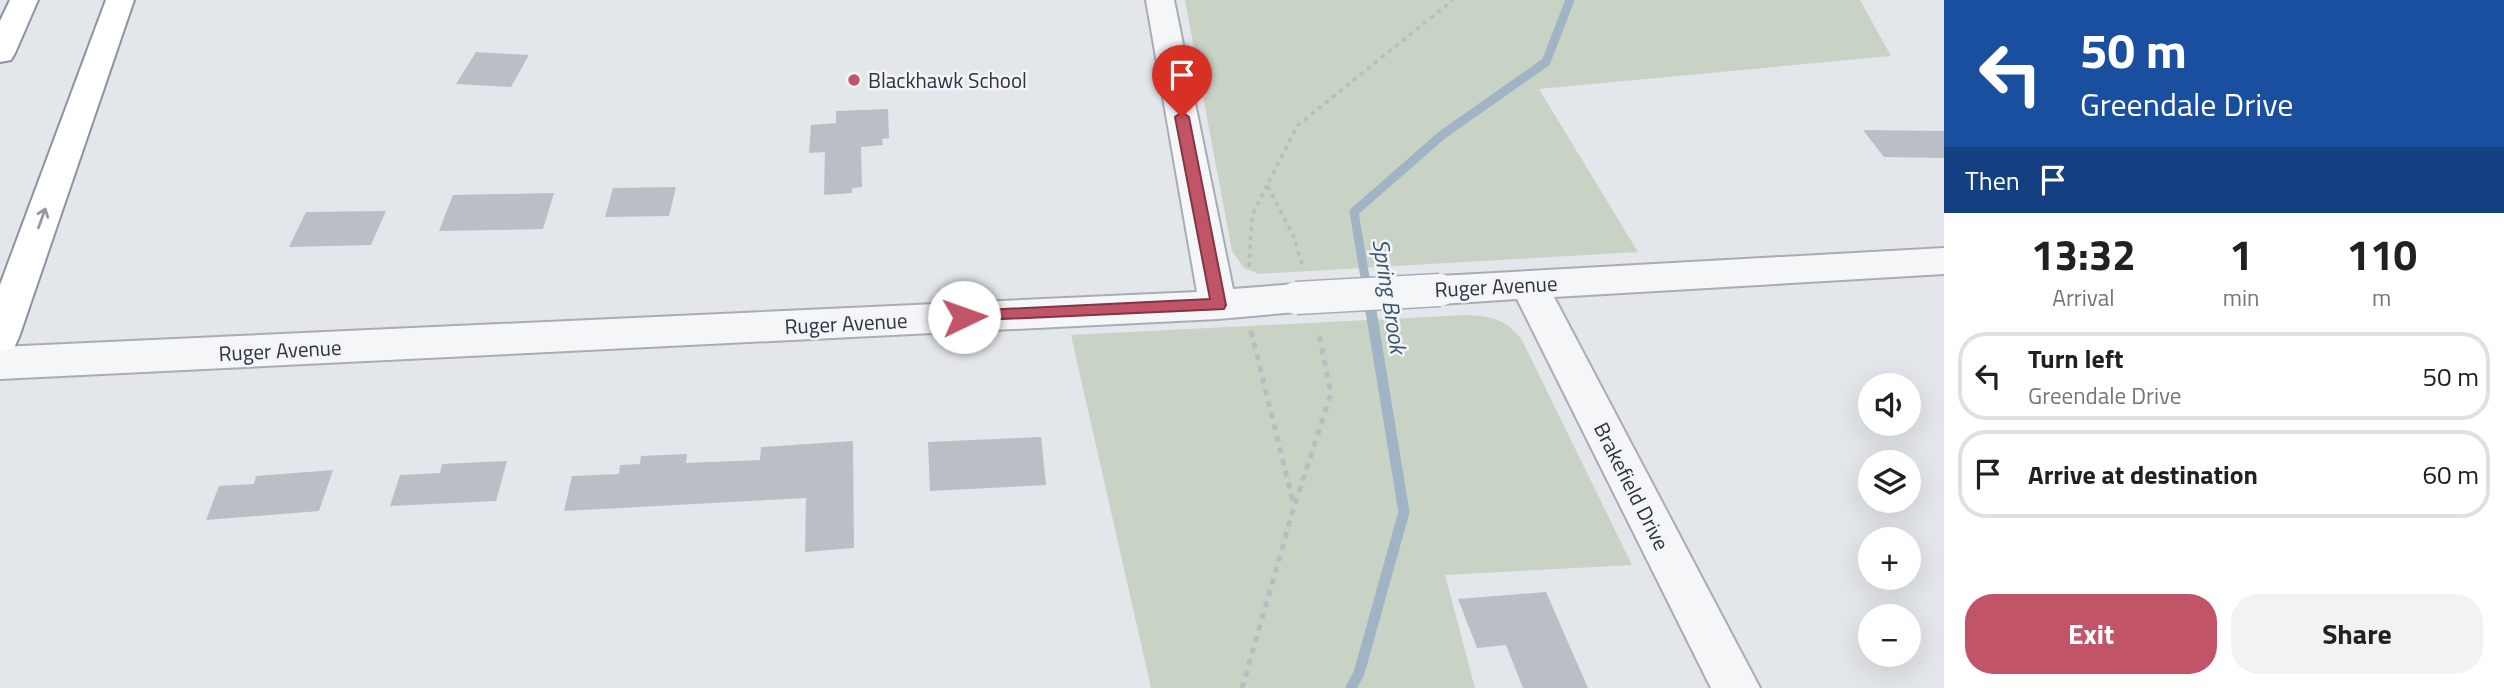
<!DOCTYPE html>
<html lang="en">
<head>
<meta charset="utf-8">
<style>
	:root { --surface:#fff; --page:#f2f2f2; --text:#202124; --muted:#757577; --line:#e0e0e0; --accent:#c25468 }
	body { margin:0; font-family:"Titillium Web",sans-serif; background:var(--page); color:var(--text); height:100vh; display:flex; flex-direction:column; font-size:26px; white-space:nowrap }
	* { box-sizing:border-box; margin:0 }
	p { font-size:23px; color:var(--muted) }
	.icon { flex:none; width:38px; height:38px; fill:none; stroke:currentColor; stroke-width:2; stroke-linecap:round; stroke-linejoin:round }
	.map { position:relative; flex:1; overflow:hidden }
	.details { display:flex; flex-direction:column; background:var(--surface); width:560px }
	.details>* { flex:none }
	.top-card { background:#1a4fa0; color:#fff; overflow:hidden }
	.tools { position:absolute; left:1858px; top:373px; display:grid; gap:14px }
	.tools a { display:grid; place-items:center; width:63px; height:63px; border-radius:50%; background:var(--surface); box-shadow:0 7px 28px #0002; font-size:35px }
	.pin { position:absolute; display:grid; place-items:center; width:60px; height:60px; color:#fff; margin:-72px -30px; border-radius:50% 50% 50% 0; rotate:-45deg; box-shadow:0 0 7px #0007 }
	.pin .icon { rotate:45deg }
	.me { position:absolute; width:77px; margin:-38px; rotate:87deg; stroke-linejoin:round; filter:drop-shadow(0 0 5px #0008) }
	.turn { display:flex; align-items:center; gap:24px; height:147px; padding:0 21px; font-size:32px }
	.turn .icon { width:91px; height:91px; stroke-width:2.5 }
	.turn b { display:block; font-size:49px; line-height:60px }
	.then { display:flex; align-items:center; height:66px; padding:0 21px; background:#0003; gap:14px; font-size:26px }
	.eta { display:flex; justify-content:space-evenly; align-items:center; height:119px; text-align:center }
	.eta b { font-size:42px; font-weight:700; line-height:49px }
	.primary-button { display:flex; gap:14px; margin-top:auto; padding:14px 21px }
	.primary-button a { flex:1; height:80px; border-radius:28px; background:var(--accent); color:#fff; font-size:28px; font-weight:700; line-height:80px; text-align:center }
	.primary-button a+a { background:var(--page); color:var(--text) }
	ul { padding:0; list-style:none }
	li { display:flex; align-items:center; gap:21px; height:88px; margin:0 14px 10px; padding:0 7px; border:4px solid var(--line); border-radius:28px }
	li div { flex:1 }
	li b { display:block; font-size:26px }
	li em { font-style:normal }
	main { display:flex; flex:1; min-height:0 }
	.map>svg:first-child { display:block }
	.green { fill:#c9d3c5 }
	.lines { fill:none; stroke-linecap:round; stroke-linejoin:round }
	.stream-far1 { stroke:#a1b4c6; stroke-width:9 }
	.stream { stroke:#a1b4c6; stroke-width:11 }
	.building { fill:#babfc6 }
	.minor-casing { stroke:#a8adb4; stroke-width:4 }
	.highway-casing { stroke:#8b949f; stroke-width:4 }
	.path-far1 { stroke:#b9bcc1; stroke-width:3.5; stroke-dasharray:4.5 4.5; stroke-linecap:butt }
	.path { stroke:#b9bcc1; stroke-width:5; stroke-dasharray:6 6; stroke-linecap:butt }
	.minor { fill:#f5f6f8; fill-rule:evenodd }
	.highway { fill:#fff; fill-rule:evenodd }
	.minor-bridge-casing { stroke:#a8adb4; stroke-width:35; stroke-linecap:butt }
	.minor-bridge { stroke:#f5f6f8; stroke-width:32 }
	.oneway { stroke:#969aa0 }
	.route { fill:#c25468; stroke:#7e3744; stroke-width:2 }
	.poi-dot { fill:#c25468; stroke:#f2f4f7; stroke-width:2.5 }
	.labels { text-anchor:middle; dominant-baseline:central; stroke-width:5; stroke-linejoin:round; paint-order:stroke }
	.poi-label { font-size:21px; fill:#2c3440; stroke:#f2f4f7; text-anchor:start }
	.street-label { font-size:21px; fill:#2c3440; stroke:#f2f4f7 }
	.water-label { font-size:23px; font-style:italic; fill:#3a5470; stroke:#f2f4f7 }
</style>
</head>
<body>
<main>
<div class="map">
<svg width="1944" height="688" viewBox="0 0 1944 688">
	<rect width="100%" height="100%" fill="#e3e6ea"/>
	<!-- green -->
	<g class="green">
		<path d="M 1185,0 L 1860,0 L 1891,56 L 1539,89 L 1638,252 L 1259,274 L 1244,268 L 1232,251 Z"/>
		<path d="M 1466,315 C 1491,316 1506,319 1522,340 L 1632,565 L 1445,575 L 1475,688 L 1151,688 L 1071,335 Z"/>
	</g>
	<g class="lines">
		<!-- stream-far1 -->
		<path class="stream-far1" d="M 1369,301 L 1354,212 L 1442,135 L 1546,62 L 1570,0"/>
		<!-- stream -->
		<path class="stream" d="M 1351,688 L 1359,673 L 1404,512 L 1369,299"/>
	</g>
	<!-- building -->
	<g class="building">
		<path d="M 476,52 L 529,55 L 511,87 L 456,84 Z"/>
		<path d="M 888,109 L 889,138 L 882,139 L 883,145 L 861,147 L 862,187 L 852,188 L 852,193 L 824,195 L 825,152 L 809,153 L 811,125 L 836,123 L 836,111 Z"/>
		<path d="M 1863,130 L 1944,131 L 1944,158 L 1884,157 Z"/>
		<path d="M 676,187 L 669,216 L 605,217 L 613,188 Z"/>
		<path d="M 554,193 L 543,229 L 439,231 L 453,195 Z"/>
		<path d="M 386,211 L 371,245 L 289,247 L 306,212 Z"/>
		<path d="M 1041,437 L 1046,485 L 930,491 L 928,442 Z"/>
		<path d="M 853,441 L 854,548 L 805,552 L 806,498 L 564,511 L 572,476 L 619,474 L 620,465 L 640,464 L 641,456 L 687,454 L 686,463 L 760,460 L 761,447 Z"/>
		<path d="M 507,461 L 496,501 L 390,506 L 400,475 L 440,473 L 442,464 Z"/>
		<path d="M 333,470 L 319,511 L 206,520 L 219,486 L 254,484 L 256,476 Z"/>
		<path d="M 1546,592 L 1588,688 L 1523,688 L 1506,645 L 1477,648 L 1458,599 Z"/>
	</g>
	<g class="lines">
		<defs>
			<g id="minor">
				<path d="M 1146,0 L 1174,0 L 1233,289 L 1296,284 L 1309,288 L 1315,298 L 1309,308 L 1296,312 L 1218,319 L 0,379 L 0,347 L 1197,292 Z"/>
				<path d="M 1944,248 L 1944,274 L 1554,297 L 1760,688 L 1711,688 L 1517,299 L 1440,304 L 1427,300 L 1422,290 L 1427,280 L 1440,276 Z"/>
			</g>
			<g id="highway">
				<path d="M 10,0 L 38,0 L 15,53 L 11,60 L 0,62 L 0,21 Z"/>
				<path d="M 106,0 L 134,0 L 19,337 L 14,348 L 0,352 L 0,285 Z"/>
			</g>
		</defs>
		<!-- minor casing -->
		<use href="#minor" class="minor-casing"/>
		<!-- highway casing -->
		<use href="#highway" class="highway-casing"/>
		<!-- path-far1 -->
		<g class="path-far1">
			<path d="M 1302,264 L 1293,235 L 1267,185 L 1298,125 L 1453,0"/>
			<path d="M 1249,267 L 1252,216 L 1267,185"/>
		</g>
		<!-- path -->
		<g class="path">
			<path d="M 1251,331 L 1294,506"/>
			<path d="M 1242,688 L 1294,507 L 1331,394 L 1318,330"/>
		</g>
		<!-- minor -->
		<use href="#minor" class="minor"/>
		<!-- highway -->
		<use href="#highway" class="highway"/>
		<defs>
			<path id="minor-bridge" d="M 1296,298 L 1440,290"/>
		</defs>
		<!-- minor-bridge casing -->
		<use href="#minor-bridge" class="minor-bridge-casing"/>
		<!-- minor-bridge -->
		<use href="#minor-bridge" class="minor-bridge"/>
	</g>
	<!-- one-way arrows -->
	<defs><path id="oneway-shaft" d="M-6 0H5M1.5-3L5.5 0L1.5 3" fill="none" stroke-width="1.6" stroke-linecap="round" stroke-linejoin="round" transform="scale(1.75)"/></defs>
	<use class="oneway" href="#oneway-shaft" transform="translate(42 218) rotate(-70)"/>
	<!-- route -->
	<path class="route" d="M 1182,112 L 1189,117 L 1226,305 L 1224,309 L 959,321 L 956,317 L 959,313 L 964,311 L 1210,299 L 1175,117 Z"/>
	<!-- markers -->
	<circle class="poi-dot" cx="854" cy="80" r="7"/>
	<g class="labels">
		<!-- poi labels -->
		<g class="poi-label">
			<text x="868" y="80">Blackhawk School</text>
		</g>
		<!-- street labels -->
		<g class="street-label">
			<text transform="translate(1496 286) rotate(-3)">Ruger Avenue</text>
			<text transform="translate(846 323) rotate(-3)">Ruger Avenue</text>
			<text transform="translate(280 350) rotate(-3)">Ruger Avenue</text>
			<text transform="translate(1632 486) rotate(63)">Brakefield Drive</text>
		</g>
		<!-- water labels -->
		<g class="water-label">
			<text transform="translate(1390 296) rotate(81)">Spring Brook</text>
		</g>
	</g>
</svg>
<div class="tools">
<a><svg class="icon" aria-label="sound" viewBox="0 0 24 24"><path d="M4 9h4l5-4v14l-5-4H4zM17 9q2 3 0 6"/></svg></a>
<a><svg class="icon" aria-label="layers" viewBox="0 0 24 24"><path d="M12 4l9 5-9 5-9-5zM3 14l9 5 9-5"/></svg></a>
<a>+</a>
<a>−</a>
</div>
<div class="pin" style="left:1182px;top:117px;background:#d93025"><svg class="icon" aria-label="arrive" viewBox="0 0 24 24"><path d="M6 21V4h12l-3 4 3 4H6"/></svg></div>
<svg class="me" style="left:964px;top:317px" viewBox="-20 -20 40 40"><circle r="19" fill="#fff"/><path d="M0-13L10 11 0 6-10 11z" fill="#c25468"/></svg>
</div>
<section class="details">
<div class="top-card">
<div class="turn"><svg class="icon" aria-label="left" viewBox="0 0 24 24"><path d="M17 20v-9H6M10 6l-5 5 5 5"/></svg><div><b>50 m</b>Greendale Drive</div></div>
<div class="then">Then<svg class="icon" aria-label="arrive" viewBox="0 0 24 24"><path d="M6 21V4h12l-3 4 3 4H6"/></svg></div>
</div>
<div class="eta">
<div><b>13:32</b><p>Arrival</p></div>
<div><b>1</b><p>min</p></div>
<div><b>110</b><p>m</p></div>
</div>
<ul>
<li><svg class="icon" aria-label="left" viewBox="0 0 24 24"><path d="M17 20v-9H6M10 6l-5 5 5 5"/></svg><div><b>Turn left</b><p>Greendale Drive</p></div><em>50 m</em></li>
<li><svg class="icon" aria-label="arrive" viewBox="0 0 24 24"><path d="M6 21V4h12l-3 4 3 4H6"/></svg><div><b>Arrive at destination</b></div><em>60 m</em></li>
</ul>
<div class="primary-button"><a>Exit</a><a>Share</a></div>
</section>
</main>
</body>
</html>
